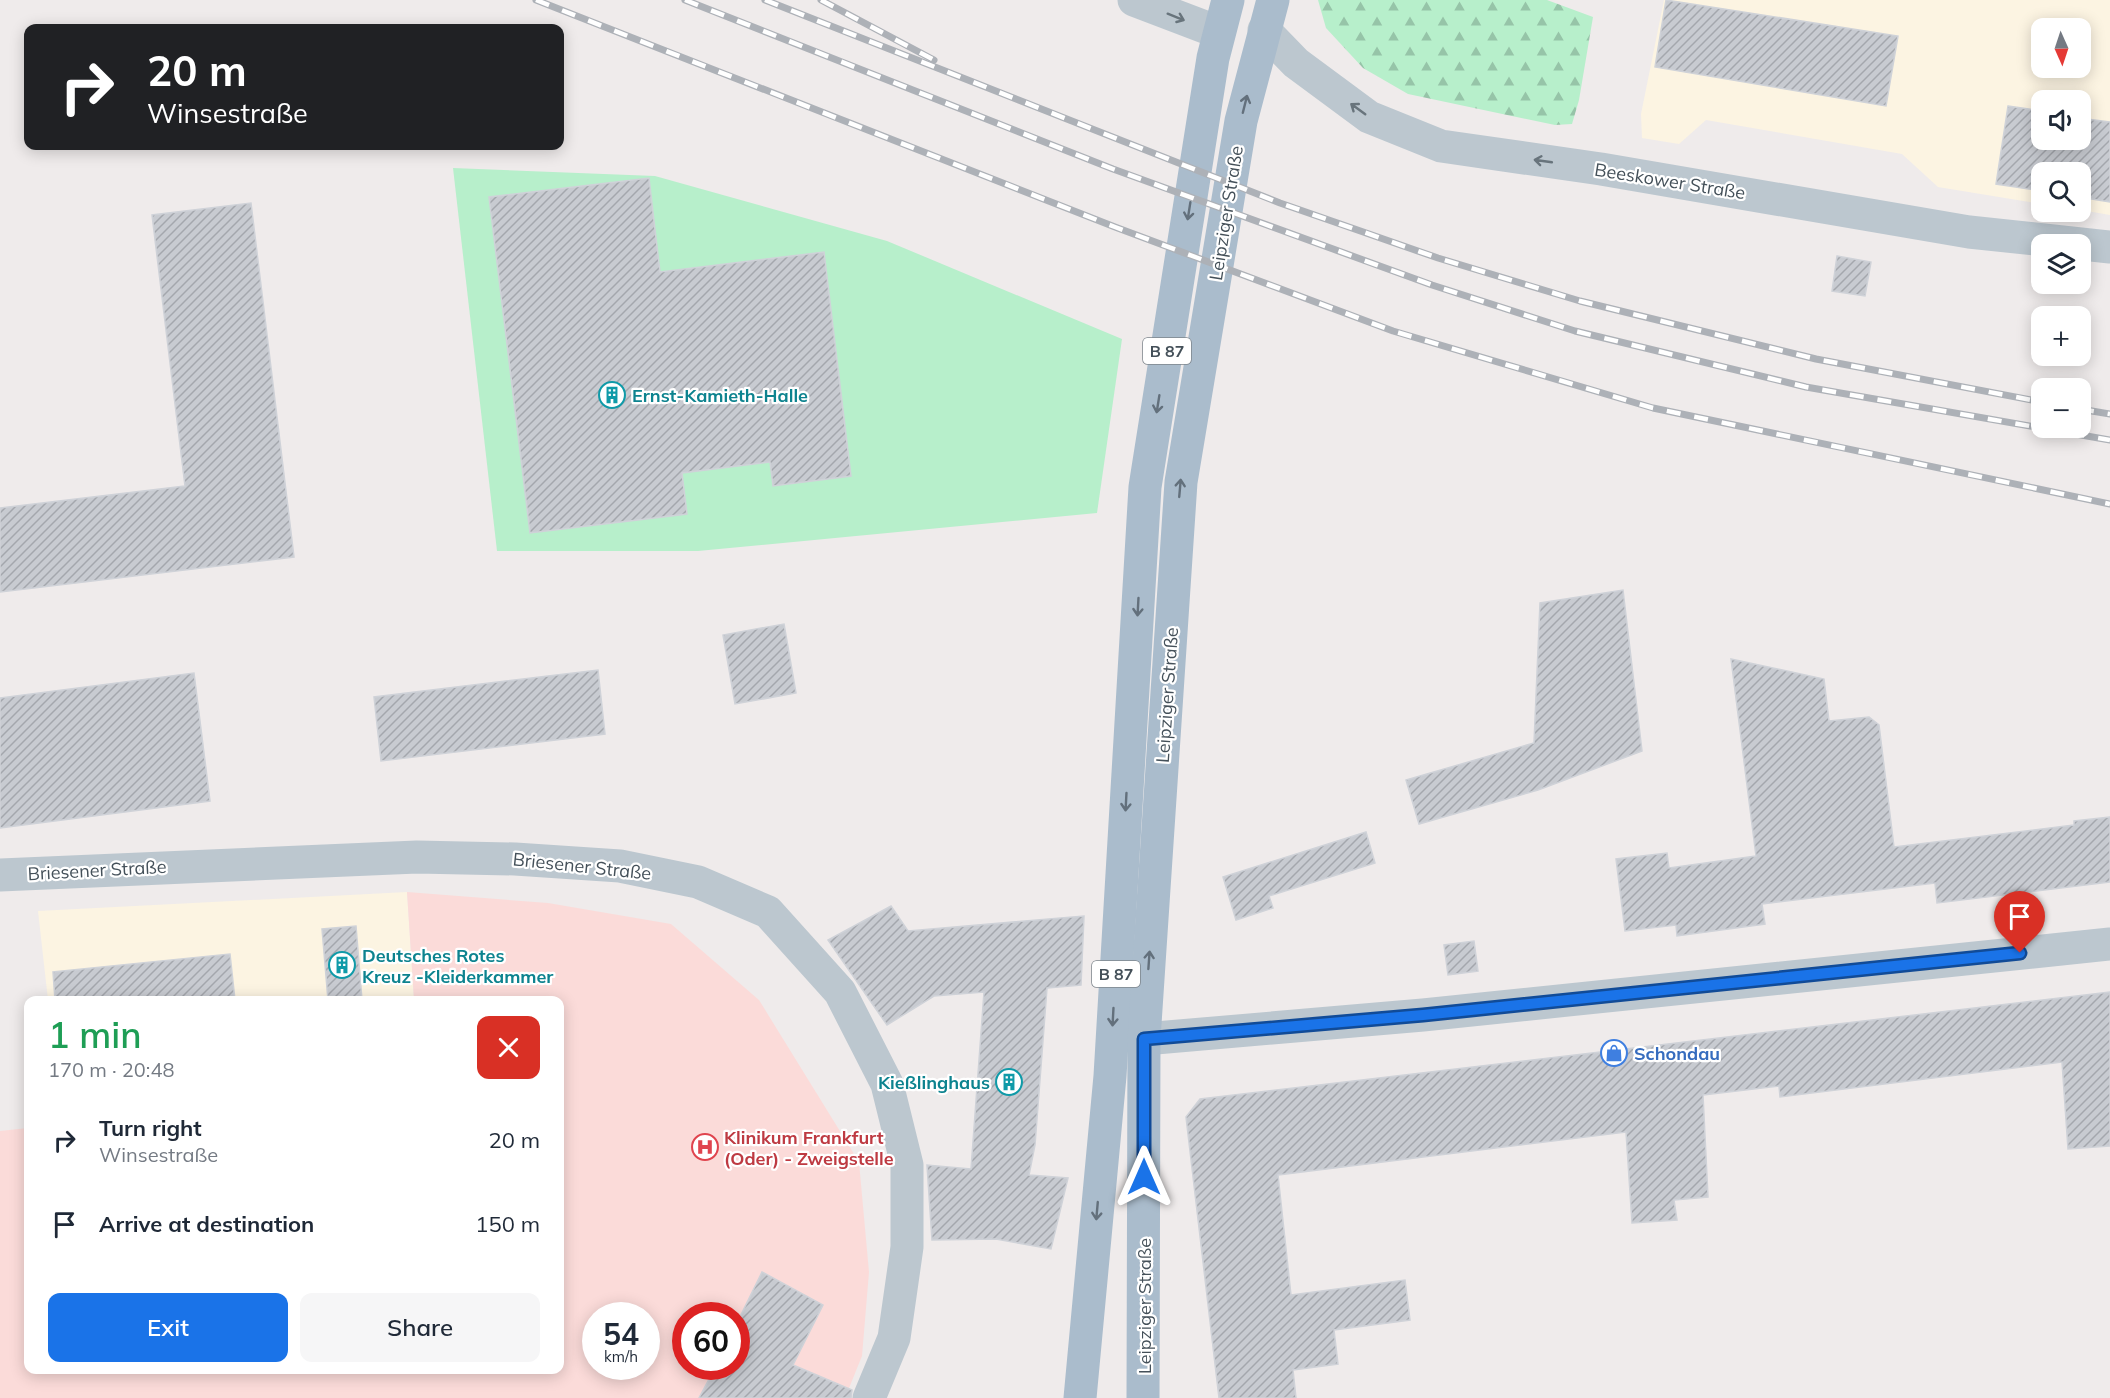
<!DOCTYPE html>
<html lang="en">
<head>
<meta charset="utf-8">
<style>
	:root { --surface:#fff; --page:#f6f6f7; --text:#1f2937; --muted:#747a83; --accent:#1a73e8 }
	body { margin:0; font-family:Mulish,sans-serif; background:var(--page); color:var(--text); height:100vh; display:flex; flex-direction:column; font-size:22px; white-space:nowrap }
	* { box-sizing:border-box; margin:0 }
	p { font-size:20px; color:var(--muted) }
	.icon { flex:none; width:33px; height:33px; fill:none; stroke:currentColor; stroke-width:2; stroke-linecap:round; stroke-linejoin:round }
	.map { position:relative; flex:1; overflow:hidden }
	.side { position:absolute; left:24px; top:996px; width:540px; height:378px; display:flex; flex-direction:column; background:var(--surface); border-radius:12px; box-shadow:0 3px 15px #0003 }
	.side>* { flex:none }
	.banner { position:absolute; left:24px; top:24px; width:540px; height:126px; border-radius:12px; box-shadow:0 3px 15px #0003; background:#202124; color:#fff; overflow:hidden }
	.needle { width:39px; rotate:177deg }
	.controls { position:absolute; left:2031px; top:18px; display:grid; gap:12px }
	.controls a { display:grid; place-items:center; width:60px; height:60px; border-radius:12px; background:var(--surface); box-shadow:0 3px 15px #0003; font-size:30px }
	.speed { position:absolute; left:582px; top:1302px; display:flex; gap:12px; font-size:30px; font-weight:700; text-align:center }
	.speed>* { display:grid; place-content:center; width:78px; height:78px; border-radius:50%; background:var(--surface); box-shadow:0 3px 15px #0003; line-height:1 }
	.speed small { font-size:15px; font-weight:400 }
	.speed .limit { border:9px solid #d22; background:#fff; color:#111 }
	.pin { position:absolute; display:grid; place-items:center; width:51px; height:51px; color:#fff; margin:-62px -26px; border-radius:50% 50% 50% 0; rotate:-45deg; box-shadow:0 0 6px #0007 }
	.pin .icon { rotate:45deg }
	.me { position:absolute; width:66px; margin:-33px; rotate:0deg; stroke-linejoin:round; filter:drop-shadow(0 0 4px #0008) }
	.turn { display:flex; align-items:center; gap:21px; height:126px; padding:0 24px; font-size:27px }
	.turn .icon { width:78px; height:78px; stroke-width:2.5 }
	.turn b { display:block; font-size:42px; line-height:51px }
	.round { display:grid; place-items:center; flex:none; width:63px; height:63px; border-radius:12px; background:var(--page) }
	.overview { display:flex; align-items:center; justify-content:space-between; height:102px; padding:0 24px }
	h1 { font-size:36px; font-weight:600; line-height:45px; color:#1e9e55 }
	.button { display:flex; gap:12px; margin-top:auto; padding:12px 24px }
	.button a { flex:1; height:69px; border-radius:12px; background:var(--accent); color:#fff; font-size:24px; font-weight:600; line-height:69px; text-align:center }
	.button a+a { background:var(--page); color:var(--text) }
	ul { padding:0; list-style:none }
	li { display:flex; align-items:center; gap:18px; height:84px; padding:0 24px }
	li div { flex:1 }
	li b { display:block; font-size:22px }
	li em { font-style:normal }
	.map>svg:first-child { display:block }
	.commercial { fill:#fcf4e2; fill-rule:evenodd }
	.medical { fill:#fbdbd9; fill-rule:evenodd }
	.forest { fill:url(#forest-firs) }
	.pitch { fill:#b7efcb }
	.building { fill:url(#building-hatch); stroke:#cfd2d8; stroke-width:1.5 }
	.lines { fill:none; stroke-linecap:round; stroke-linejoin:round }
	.street { stroke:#bcc7cf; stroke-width:33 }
	.primary { stroke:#aabccc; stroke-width:33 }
	.rail-casing { stroke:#adb1b7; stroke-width:7 }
	.rail { stroke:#fff; stroke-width:4.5; stroke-dasharray:14; stroke-linecap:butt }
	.oneway { stroke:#68747c }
	.oneway2 { stroke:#63707c }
	.route-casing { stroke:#114b97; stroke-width:15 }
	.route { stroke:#1a73e8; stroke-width:10 }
	.labels { text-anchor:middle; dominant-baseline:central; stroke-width:4.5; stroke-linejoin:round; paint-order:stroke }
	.shield { fill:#fff; stroke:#7c848b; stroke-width:1.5 }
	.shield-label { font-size:16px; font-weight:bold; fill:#445059 }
	.street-label { font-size:18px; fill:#445059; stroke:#fff }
	.culture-label { font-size:18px; font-weight:bold; fill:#0d838f; stroke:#fff; text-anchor:start }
	.shop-label { font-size:18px; font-weight:bold; fill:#366cbe; stroke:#fff; text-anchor:start }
	.health-label { font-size:18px; font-weight:bold; fill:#be3a42; stroke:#fff; text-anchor:start }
</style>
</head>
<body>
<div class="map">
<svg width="2110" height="1398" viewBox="0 0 2110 1398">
	<defs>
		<pattern id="forest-firs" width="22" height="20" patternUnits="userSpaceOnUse" patternTransform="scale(1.5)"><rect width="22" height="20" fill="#b7efcb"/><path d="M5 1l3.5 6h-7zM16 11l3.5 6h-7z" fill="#96c4a8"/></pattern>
		<pattern id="building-hatch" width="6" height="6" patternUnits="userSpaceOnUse" patternTransform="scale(1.5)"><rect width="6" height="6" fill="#c8cbd1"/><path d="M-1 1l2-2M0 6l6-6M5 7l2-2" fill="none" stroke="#a4a7ad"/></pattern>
	</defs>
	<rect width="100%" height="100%" fill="#efebeb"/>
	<!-- commercial -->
	<g class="commercial">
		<path d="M 1664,0 L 2110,0 L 2110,215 L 2081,210 L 2080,172 L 2042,172 L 2041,204 L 1938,187 L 1902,154 L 1706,120 L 1679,144 L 1642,138 L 1641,114 ZM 2042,28 L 2080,28 L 2080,68 L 2042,68 ZM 2042,100 L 2080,100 L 2080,140 L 2042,140 Z"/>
		<path d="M 407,892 L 414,1000 L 48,1000 L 38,911 Z"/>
	</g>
	<!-- medical -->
	<path class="medical" d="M 407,892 L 548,903 L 671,924 L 759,1000 L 859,1162 L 869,1272 L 862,1356 L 845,1398 L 0,1398 L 0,1131 L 28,1128 L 28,1370 L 560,1370 L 560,1000 L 414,1000 ZM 596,1316 L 646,1316 L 646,1366 L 596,1366 ZM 686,1316 L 736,1316 L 736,1366 L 686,1366 Z"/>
	<!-- forest -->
	<path class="forest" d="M 1318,0 L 1547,0 L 1593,17 L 1579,100 L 1572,124 L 1555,125 L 1408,94 L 1363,68 L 1326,28 Z"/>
	<!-- pitch -->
	<path class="pitch" d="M 453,168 L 655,176 L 887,241 L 1122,339 L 1097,513 L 698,551 L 497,551 Z"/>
	<!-- building -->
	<g class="building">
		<path d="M 1666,0 L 1898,36 L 1886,106 L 1655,67 Z"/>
		<path d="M 2008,106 L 2042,111 L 2042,140 L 2080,140 L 2080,118 L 2110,122 L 2110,202 L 2080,197 L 2080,172 L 2042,172 L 2042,191 L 1996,184 Z"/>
		<path d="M 649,178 L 660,272 L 824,252 L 851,476 L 773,486 L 770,462 L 682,473 L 687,514 L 530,533 L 489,197 Z"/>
		<path d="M 251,203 L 294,557 L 0,592 L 0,508 L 185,486 L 152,215 Z"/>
		<path d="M 1837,256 L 1871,262 L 1865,296 L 1832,291 Z"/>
		<path d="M 1623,590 L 1642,751 L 1538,790 L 1419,824 L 1406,780 L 1534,743 L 1540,603 Z"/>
		<path d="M 784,624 L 796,693 L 735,704 L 723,635 Z"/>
		<path d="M 1731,659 L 1824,679 L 1829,721 L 1869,717 L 1879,725 L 1894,847 L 2074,825 L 2074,821 L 2110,817 L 2110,882 L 1937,903 L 1935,883 L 1762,904 L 1765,924 L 1677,936 L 1676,925 L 1625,931 L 1616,859 L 1667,853 L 1669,868 L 1756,856 Z"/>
		<path d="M 598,670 L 605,734 L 381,761 L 374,697 Z"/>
		<path d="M 194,673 L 210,801 L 0,828 L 0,698 Z"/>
		<path d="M 1366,832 L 1375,863 L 1269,896 L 1273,908 L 1236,920 L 1223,877 Z"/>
		<path d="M 891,906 L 908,931 L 1084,916 L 1081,985 L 1047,988 L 1035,1145 L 1029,1175 L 1068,1178 L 1051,1249 L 996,1239 L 932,1240 L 927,1165 L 971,1169 L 984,992 L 934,996 L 887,1025 L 828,940 Z"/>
		<path d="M 356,926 L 362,1000 L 328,1000 L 322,929 Z"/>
		<path d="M 1474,941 L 1478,971 L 1448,975 L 1444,945 Z"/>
		<path d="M 230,954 L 235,1000 L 55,1000 L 53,972 Z"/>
		<path d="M 2110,992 L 2110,1146 L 2068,1149 L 2062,1062 L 1780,1097 L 1779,1086 L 1703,1095 L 1708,1197 L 1674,1200 L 1677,1220 L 1632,1223 L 1626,1132 L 1278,1175 L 1291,1295 L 1405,1280 L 1410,1320 L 1334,1330 L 1338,1364 L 1293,1370 L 1296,1398 L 1219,1398 L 1186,1117 L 1200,1099 Z"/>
		<path d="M 762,1272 L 823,1305 L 793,1365 L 852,1390 L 851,1398 L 699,1398 L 716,1366 L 736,1366 L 736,1325 Z"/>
	</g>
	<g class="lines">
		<!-- street -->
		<g class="street">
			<path d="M 1134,0 L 1218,32"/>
			<path d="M 1264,30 L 1296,63 L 1369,117 L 1441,146 L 1601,169 L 1969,232 L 2110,247"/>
			<path d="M 0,875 L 417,857 L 515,859 L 620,866 L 698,882 L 768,912 L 840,992 L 887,1084 L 907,1165 L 907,1247 L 894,1338 L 869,1398"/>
			<path d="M 1144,1039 L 1423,1015 L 2110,944"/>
		</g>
		<!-- primary -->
		<g class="primary">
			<path d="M 1080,1398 L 1110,1076 L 1145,487 L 1213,58 L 1228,0"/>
			<path d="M 1143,1398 L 1144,1039 L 1181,482 L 1241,121 L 1273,0"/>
		</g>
		<defs>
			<g id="rail">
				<path d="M 536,0 L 1115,227 L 1393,331 L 1653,408 L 2110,504"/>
				<path d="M 685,0 L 1113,169 L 1432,285 L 1575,331 L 1806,387 L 2110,440"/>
				<path d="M 765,0 L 1280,203 L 1438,258 L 1580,301 L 1816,359 L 2042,402"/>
				<path d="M 821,0 L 934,60"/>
				<path d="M 2080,409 L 2110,414"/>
			</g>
		</defs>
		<!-- rail casing -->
		<use href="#rail" class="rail-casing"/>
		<!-- rail -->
		<use href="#rail" class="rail"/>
	</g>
	<!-- one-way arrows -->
	<defs><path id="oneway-shaft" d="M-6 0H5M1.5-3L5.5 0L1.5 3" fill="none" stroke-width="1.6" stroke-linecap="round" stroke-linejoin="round" transform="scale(1.5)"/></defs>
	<g class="oneway">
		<use href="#oneway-shaft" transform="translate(1176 17) rotate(22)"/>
		<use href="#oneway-shaft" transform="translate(1358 109) rotate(-144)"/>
		<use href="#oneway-shaft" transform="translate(1543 161) rotate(-172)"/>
	</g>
	<g class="oneway2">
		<use href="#oneway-shaft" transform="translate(1245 104) rotate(-76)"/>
		<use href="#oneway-shaft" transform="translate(1189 211) rotate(99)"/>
		<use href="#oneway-shaft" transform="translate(1158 404) rotate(99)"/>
		<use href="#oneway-shaft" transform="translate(1180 488) rotate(-85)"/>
		<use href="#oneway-shaft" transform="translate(1138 607) rotate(93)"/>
		<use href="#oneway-shaft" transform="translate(1126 802) rotate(93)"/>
		<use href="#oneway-shaft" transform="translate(1149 960) rotate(-86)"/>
		<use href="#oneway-shaft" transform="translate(1113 1017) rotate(93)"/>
		<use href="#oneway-shaft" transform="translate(1097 1211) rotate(95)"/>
	</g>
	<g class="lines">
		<defs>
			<path id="route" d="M 1144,1177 L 1144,1039 L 1423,1015 L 2020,953"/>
		</defs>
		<!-- route casing -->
		<use href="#route" class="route-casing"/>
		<!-- route -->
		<use href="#route" class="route"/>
	</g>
	<!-- icons -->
	<defs>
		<symbol id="building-ring" viewBox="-11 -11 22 22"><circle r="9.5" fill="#fff" stroke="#0f9aa8" stroke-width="1.5"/><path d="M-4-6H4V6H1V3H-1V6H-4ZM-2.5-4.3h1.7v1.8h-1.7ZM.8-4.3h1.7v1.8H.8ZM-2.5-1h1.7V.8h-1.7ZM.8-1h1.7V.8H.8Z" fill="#0f9aa8"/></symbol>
		<symbol id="shop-ring" viewBox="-11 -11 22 22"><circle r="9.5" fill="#fff" stroke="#3f7fe0" stroke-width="1.5"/><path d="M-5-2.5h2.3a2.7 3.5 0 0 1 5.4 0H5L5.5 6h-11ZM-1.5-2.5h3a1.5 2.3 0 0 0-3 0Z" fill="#3f7fe0"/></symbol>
		<symbol id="hospital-ring" viewBox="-11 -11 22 22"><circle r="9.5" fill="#fff" stroke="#e0444e" stroke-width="1.5"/><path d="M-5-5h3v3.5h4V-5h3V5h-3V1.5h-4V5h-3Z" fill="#e0444e"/></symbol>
	</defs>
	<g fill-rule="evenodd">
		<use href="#building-ring" x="597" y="380" width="30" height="30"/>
		<use href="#building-ring" x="327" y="950" width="30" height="30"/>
		<use href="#shop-ring" x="1599" y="1038" width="30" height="30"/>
		<use href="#building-ring" x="994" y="1067" width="30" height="30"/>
		<use href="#hospital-ring" x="690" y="1132" width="30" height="30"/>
	</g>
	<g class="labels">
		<!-- shield labels -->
		<g class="shield">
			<rect x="1143" y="338" width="48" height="26" rx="4.5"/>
			<rect x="1092" y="961" width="48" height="26" rx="4.5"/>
		</g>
		<g class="shield-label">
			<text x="1167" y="351">B 87</text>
			<text x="1116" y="974">B 87</text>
		</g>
		<!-- street labels -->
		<g class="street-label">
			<text transform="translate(1670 181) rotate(9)">Beeskower Straße</text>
			<text transform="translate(1226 213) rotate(-81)">Leipziger Straße</text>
			<text transform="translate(1167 695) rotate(-86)">Leipziger Straße</text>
			<text transform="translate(582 866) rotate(6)">Briesener Straße</text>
			<text transform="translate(97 870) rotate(-3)">Briesener Straße</text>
			<text transform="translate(1144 1306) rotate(-90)">Leipziger Straße</text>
		</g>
		<!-- culture labels -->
		<g class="culture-label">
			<text x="632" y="395">Ernst-Kamieth-Halle</text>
			<text x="362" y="955">Deutsches Rotes<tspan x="362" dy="21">Kreuz -Kleiderkammer</tspan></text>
			<text x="990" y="1082" text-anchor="end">Kießlinghaus</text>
		</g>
		<!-- shop labels -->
		<g class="shop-label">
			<text x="1634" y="1053">Schondau</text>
		</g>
		<!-- health labels -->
		<g class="health-label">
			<text x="724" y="1137">Klinikum Frankfurt<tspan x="724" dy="21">(Oder) - Zweigstelle</tspan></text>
		</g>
	</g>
</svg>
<div class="controls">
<a><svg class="needle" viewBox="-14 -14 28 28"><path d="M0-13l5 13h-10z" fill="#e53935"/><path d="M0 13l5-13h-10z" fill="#747a83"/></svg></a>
<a><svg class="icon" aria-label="sound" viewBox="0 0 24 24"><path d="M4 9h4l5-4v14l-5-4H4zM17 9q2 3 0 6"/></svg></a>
<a><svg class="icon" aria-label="search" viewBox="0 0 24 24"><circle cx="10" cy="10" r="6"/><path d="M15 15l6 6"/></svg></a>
<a><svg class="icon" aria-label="layers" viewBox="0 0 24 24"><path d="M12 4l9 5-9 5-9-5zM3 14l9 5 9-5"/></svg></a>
<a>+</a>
<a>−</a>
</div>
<div class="speed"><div>54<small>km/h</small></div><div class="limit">60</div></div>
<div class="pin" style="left:2020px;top:953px;background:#d93025"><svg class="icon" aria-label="arrive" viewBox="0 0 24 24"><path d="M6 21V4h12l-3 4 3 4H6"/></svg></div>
<svg class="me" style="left:1144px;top:1177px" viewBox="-20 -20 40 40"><path d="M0-17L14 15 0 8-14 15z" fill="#1a73e8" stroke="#fff" stroke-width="4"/></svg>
<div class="banner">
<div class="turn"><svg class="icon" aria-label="right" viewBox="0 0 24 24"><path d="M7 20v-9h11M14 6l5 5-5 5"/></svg><div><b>20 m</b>Winsestraße</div></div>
</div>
<section class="side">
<div class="overview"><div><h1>1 min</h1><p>170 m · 20:48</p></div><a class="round" style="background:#d93025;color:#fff"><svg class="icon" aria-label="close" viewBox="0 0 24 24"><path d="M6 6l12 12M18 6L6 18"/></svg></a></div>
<ul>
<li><svg class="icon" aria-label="right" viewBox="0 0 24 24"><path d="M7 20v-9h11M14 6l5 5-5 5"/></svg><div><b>Turn right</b><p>Winsestraße</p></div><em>20 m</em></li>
<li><svg class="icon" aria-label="arrive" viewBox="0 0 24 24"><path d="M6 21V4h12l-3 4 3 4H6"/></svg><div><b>Arrive at destination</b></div><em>150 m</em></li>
</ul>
<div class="button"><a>Exit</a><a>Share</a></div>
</section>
</div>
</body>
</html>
